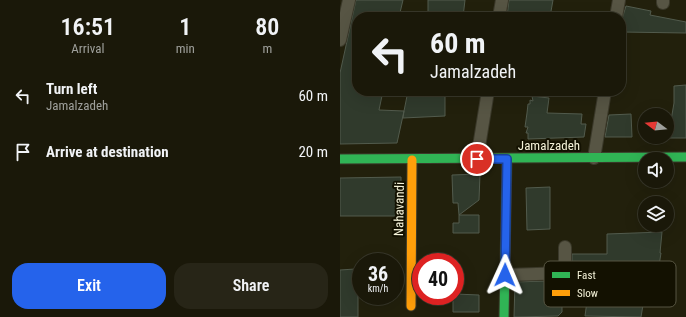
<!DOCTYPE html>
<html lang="en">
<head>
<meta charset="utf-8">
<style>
	:root { --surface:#1a1809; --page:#272517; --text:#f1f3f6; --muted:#9fa09c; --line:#38372a; --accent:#2563eb }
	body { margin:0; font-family:"Roboto Condensed",sans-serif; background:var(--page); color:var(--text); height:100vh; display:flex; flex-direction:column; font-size:15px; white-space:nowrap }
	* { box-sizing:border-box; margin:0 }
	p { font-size:13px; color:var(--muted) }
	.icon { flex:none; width:22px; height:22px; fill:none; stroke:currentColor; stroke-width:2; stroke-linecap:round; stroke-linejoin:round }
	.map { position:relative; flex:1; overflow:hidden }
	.drawer { display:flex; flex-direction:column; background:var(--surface); width:340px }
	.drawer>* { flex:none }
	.guide { position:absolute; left:12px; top:12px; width:274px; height:84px; border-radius:16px; box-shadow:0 4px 16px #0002,0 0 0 1px var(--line); background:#1a1809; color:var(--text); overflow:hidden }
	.needle { width:26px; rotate:286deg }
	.buttons { position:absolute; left:298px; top:108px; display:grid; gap:8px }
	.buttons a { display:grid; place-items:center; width:36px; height:36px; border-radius:50%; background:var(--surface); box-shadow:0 4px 16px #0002,0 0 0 1px var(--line); font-size:20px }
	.speed { position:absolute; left:12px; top:253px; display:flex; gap:8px; font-size:20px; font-weight:700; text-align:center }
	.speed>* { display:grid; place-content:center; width:52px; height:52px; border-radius:50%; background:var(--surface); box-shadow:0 4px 16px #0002,0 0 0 1px var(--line); line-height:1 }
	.speed small { font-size:10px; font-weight:400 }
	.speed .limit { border:6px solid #d22; background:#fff; color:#111 }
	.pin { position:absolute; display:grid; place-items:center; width:34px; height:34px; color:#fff; margin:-17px; border:2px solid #fff; border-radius:50%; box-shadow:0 1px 4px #0007 }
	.me { position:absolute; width:44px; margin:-22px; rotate:1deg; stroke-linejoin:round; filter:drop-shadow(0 0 3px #0008) }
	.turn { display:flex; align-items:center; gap:14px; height:84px; padding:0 12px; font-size:18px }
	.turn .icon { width:52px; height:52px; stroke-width:2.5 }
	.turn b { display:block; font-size:28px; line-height:34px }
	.eta { display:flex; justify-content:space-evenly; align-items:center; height:68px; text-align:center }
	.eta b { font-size:24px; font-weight:600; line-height:28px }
	.cta { display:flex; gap:8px; margin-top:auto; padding:8px 12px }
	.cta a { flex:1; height:46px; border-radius:16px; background:var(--accent); color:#fff; font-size:16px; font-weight:600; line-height:46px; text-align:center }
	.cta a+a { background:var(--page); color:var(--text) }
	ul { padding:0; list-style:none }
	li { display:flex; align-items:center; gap:12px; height:56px; padding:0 12px }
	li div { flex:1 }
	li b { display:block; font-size:15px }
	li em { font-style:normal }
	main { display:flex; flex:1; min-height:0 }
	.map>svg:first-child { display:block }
	.building { fill:#303a2c; stroke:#525b4d }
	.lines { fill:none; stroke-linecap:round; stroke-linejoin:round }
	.street-casing { stroke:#3b392a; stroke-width:14 }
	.fast-casing { stroke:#3b392a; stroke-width:11 }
	.slow-casing { stroke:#3b392a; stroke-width:11 }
	.street { stroke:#575544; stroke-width:12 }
	.fast { stroke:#30b455; stroke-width:9 }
	.slow { stroke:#ff9f0a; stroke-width:9 }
	.route-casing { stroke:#184099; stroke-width:10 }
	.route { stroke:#2563eb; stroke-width:7 }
	.labels { text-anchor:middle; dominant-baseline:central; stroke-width:4; stroke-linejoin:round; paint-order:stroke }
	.street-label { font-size:13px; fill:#f5f3d9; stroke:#131101 }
	.key { fill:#131101; stroke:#575542; stroke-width:1 }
	.key-label { font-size:11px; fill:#f5f3d9 }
</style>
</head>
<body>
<main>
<section class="drawer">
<div class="eta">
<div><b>16:51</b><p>Arrival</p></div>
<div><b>1</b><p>min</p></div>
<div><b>80</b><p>m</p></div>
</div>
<ul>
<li><svg class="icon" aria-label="left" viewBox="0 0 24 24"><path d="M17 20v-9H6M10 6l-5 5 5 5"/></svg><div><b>Turn left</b><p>Jamalzadeh</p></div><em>60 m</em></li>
<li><svg class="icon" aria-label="arrive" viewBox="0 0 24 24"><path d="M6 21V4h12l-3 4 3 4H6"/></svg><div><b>Arrive at destination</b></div><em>20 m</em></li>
</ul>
<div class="cta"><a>Exit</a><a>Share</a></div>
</section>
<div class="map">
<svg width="346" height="317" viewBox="0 0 346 317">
	<rect width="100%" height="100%" fill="#22200c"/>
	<!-- building -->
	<g class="building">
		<path d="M 16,0 L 63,0 L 59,17 L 17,17 L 17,91 L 43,91 L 39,110 L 64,111 L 67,96 L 74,95 L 74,91 L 105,91 L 105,116 L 63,118 L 64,111 L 57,143 L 0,144 L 0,73 Z"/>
		<path d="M 88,0 L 125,0 L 123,17 L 88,17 Z"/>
		<path d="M 169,0 L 213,0 L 210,17 L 167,17 Z"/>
		<path d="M 286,6 L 311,11 L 310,15 L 346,22 L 346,33 L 281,32 L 281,22 Z"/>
		<path d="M 346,85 L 346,138 L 328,138 L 334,103 L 334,86 Z"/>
		<path d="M 192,96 L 209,98 L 207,113 L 242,114 L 241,124 L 246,124 L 244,137 L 188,139 L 188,133 L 186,133 L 188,127 L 185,127 L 187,113 L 188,104 L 190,104 L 190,100 L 193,101 Z"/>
		<path d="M 291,114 L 292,137 L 265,137 L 269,115 Z"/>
		<path d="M 140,174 L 139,200 L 119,215 L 118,203 L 113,203 L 112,175 Z"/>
		<path d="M 61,177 L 61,216 L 0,216 L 0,178 Z"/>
		<path d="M 210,187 L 210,229 L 187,230 L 186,188 Z"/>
		<path d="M 119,215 L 139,215 L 139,233 L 113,233 L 113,223 L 119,223 Z"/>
		<path d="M 322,232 L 320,253 L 321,253 L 318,272 L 313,275 L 313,290 L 310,294 L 305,293 L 301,317 L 245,316 L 248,294 L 271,293 L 272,275 L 272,273 L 232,273 L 232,254 L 267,254 L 267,234 Z"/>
		<path d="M 15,269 L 15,281 L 18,282 L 18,317 L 0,317 L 0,270 Z"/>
		<path d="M 207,281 L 208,294 L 219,294 L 222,299 L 222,312 L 218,316 L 174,317 L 175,282 Z"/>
		<path d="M 115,294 L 139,295 L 139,312 L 113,312 L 113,296 Z"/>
	</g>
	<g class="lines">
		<defs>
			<g id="street">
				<path d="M 323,3 L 323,0"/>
				<path d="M 159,17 L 162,0"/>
				<path d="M 276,17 L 279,0"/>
				<path d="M 0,40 L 9,0"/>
				<path d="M 254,158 L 265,91"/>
				<path d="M 137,159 L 148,91"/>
				<path d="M 225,247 L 225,290"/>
				<path d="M 165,275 L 225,273"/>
			</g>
			<g id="fast">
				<path d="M 0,159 L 346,157"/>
				<path d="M 164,317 L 167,159"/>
			</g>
			<path id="slow" d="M 71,306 L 72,160"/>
		</defs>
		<!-- street casing -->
		<use href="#street" class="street-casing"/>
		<!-- fast casing -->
		<use href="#fast" class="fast-casing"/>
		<!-- slow casing -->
		<use href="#slow" class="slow-casing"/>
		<!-- street -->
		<use href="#street" class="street"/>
		<!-- fast -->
		<use href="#fast" class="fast"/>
		<!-- slow -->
		<use href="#slow" class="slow"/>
	</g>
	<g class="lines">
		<defs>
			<path id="route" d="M 137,159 L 167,159 L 165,275"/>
		</defs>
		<!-- route casing -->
		<use href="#route" class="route-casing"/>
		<!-- route -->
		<use href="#route" class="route"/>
	</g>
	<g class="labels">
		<!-- street labels -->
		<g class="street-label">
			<text x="209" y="145">Jamalzadeh</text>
			<text transform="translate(59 209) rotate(-89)">Nahavandi</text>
		</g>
	</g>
	<!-- legend -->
	<rect x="204" y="261" width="132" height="46" rx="6" class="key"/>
	<rect x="212" y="272" width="18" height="6" fill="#30b455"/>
	<rect x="212" y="290" width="18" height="6" fill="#ff9f0a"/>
	<g class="key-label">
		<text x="237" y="279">Fast</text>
		<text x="237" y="297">Slow</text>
	</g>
</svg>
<div class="buttons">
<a><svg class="needle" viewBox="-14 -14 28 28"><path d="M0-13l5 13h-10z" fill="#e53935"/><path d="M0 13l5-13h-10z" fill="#9fa09c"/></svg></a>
<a><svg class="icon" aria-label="sound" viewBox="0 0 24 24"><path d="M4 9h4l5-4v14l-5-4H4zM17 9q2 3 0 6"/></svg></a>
<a><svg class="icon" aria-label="layers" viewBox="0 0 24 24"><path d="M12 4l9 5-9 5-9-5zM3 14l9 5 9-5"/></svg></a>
</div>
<div class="speed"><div>36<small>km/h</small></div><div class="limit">40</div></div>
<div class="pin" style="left:137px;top:159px;background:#d93025"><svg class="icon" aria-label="arrive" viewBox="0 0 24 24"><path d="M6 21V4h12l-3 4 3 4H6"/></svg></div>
<svg class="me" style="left:165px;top:275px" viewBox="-20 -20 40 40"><path d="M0-17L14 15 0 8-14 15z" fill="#2563eb" stroke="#fff" stroke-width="4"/></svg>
<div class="guide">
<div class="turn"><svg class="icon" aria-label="left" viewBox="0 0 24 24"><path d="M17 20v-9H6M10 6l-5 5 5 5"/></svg><div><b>60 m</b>Jamalzadeh</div></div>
</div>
</div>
</main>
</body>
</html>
